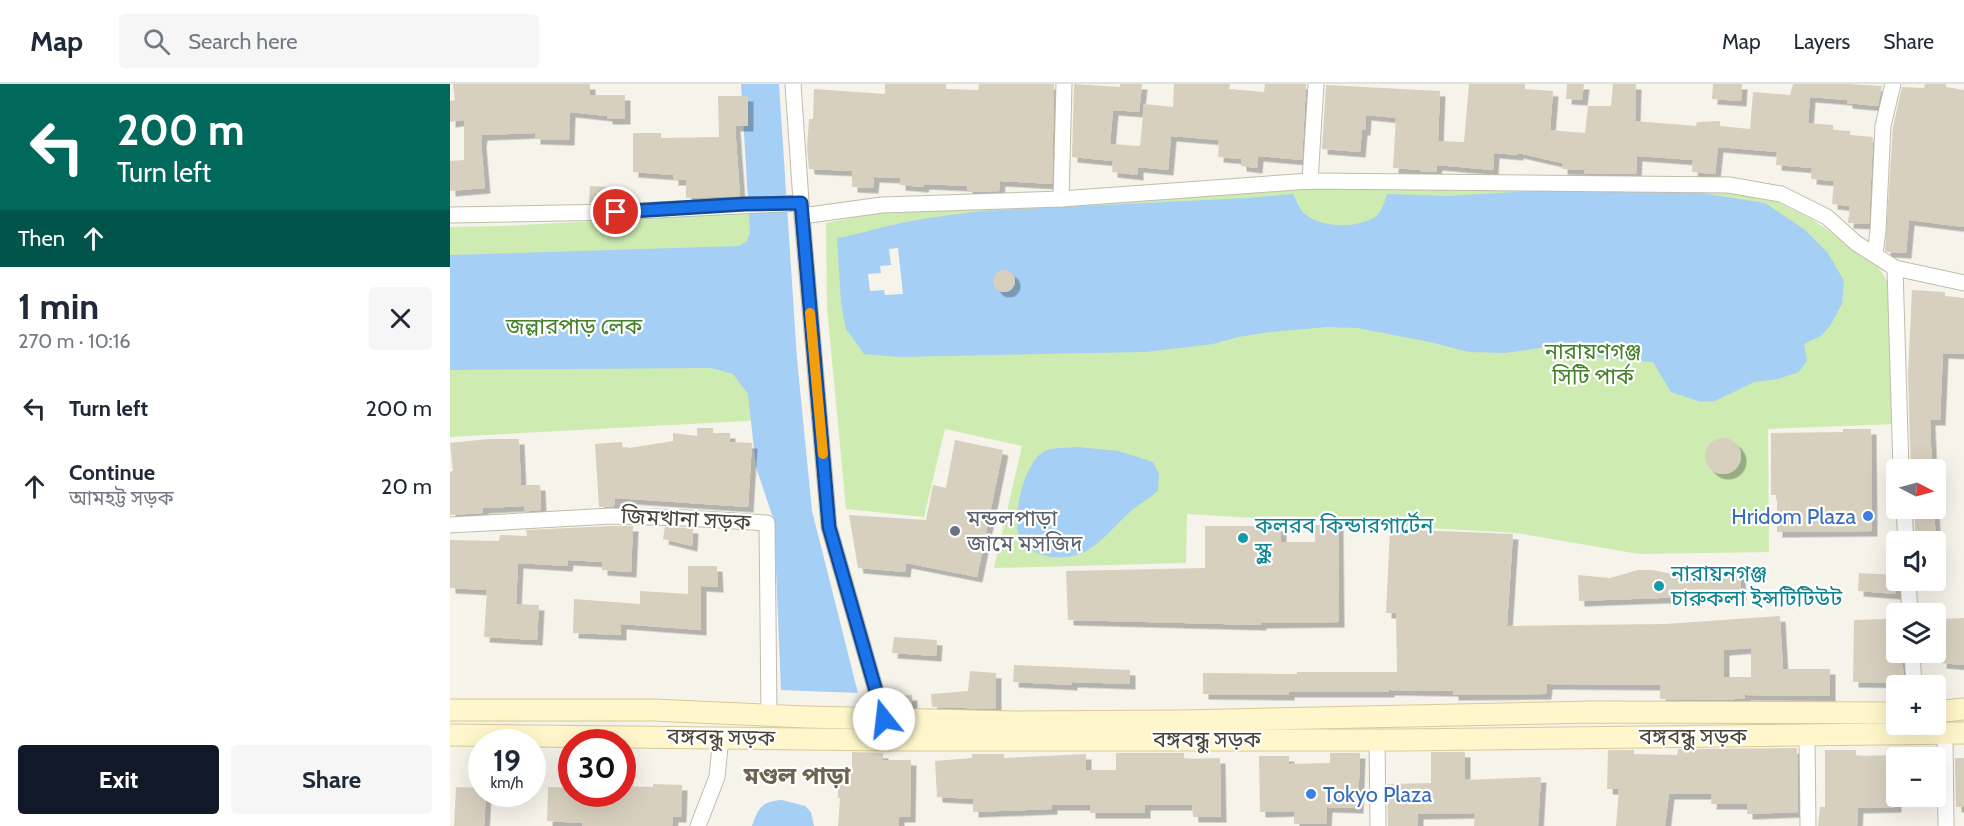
<!DOCTYPE html>
<html lang="en">
<head>
<meta charset="utf-8">
<style>
	:root { --surface:#fff; --page:#f6f6f7; --text:#1f2937; --muted:#747a83; --line:#e0e1e3; --accent:#111827 }
	body { margin:0; font-family:Cabin,"Noto Sans Bengali",sans-serif; background:var(--page); color:var(--text); height:100vh; display:flex; flex-direction:column; font-size:22px; white-space:nowrap }
	* { box-sizing:border-box; margin:0 }
	p { font-size:20px; color:var(--muted) }
	.icon { flex:none; width:33px; height:33px; fill:none; stroke:currentColor; stroke-width:2; stroke-linecap:round; stroke-linejoin:round }
	.map { position:relative; flex:1; overflow:hidden }
	.details { display:flex; flex-direction:column; background:var(--surface); width:450px }
	.details>* { flex:none }
	.banner { background:#00695c; color:#fff; overflow:hidden }
	.needle { width:39px; rotate:96deg }
	.controls { position:absolute; left:1436px; top:375px; display:grid; gap:12px }
	.controls a { display:grid; place-items:center; width:60px; height:60px; border-radius:6px; background:var(--surface); box-shadow:0 6px 24px #0002; font-size:30px }
	.speed { position:absolute; left:18px; top:645px; display:flex; gap:12px; font-size:30px; font-weight:700; text-align:center }
	.speed>* { display:grid; place-content:center; width:78px; height:78px; border-radius:50%; background:var(--surface); box-shadow:0 6px 24px #0002; line-height:1 }
	.speed small { font-size:15px; font-weight:400 }
	.speed .limit { border:9px solid #d22; background:#fff; color:#111 }
	.pin { position:absolute; display:grid; place-items:center; width:51px; height:51px; color:#fff; margin:-26px; border:3px solid #fff; border-radius:50%; box-shadow:0 2px 6px #0007 }
	.me { position:absolute; width:66px; margin:-33px; rotate:344deg; stroke-linejoin:round; filter:drop-shadow(0 0 4px #0008) }
	.turn { display:flex; align-items:center; gap:21px; height:126px; padding:0 18px; font-size:27px }
	.turn .icon { width:78px; height:78px; stroke-width:2.5 }
	.turn b { display:block; font-size:42px; line-height:51px }
	.then { display:flex; align-items:center; height:57px; padding:0 18px; background:#0003; gap:12px; font-size:22px }
	.round { display:grid; place-items:center; flex:none; width:63px; height:63px; border-radius:6px; background:var(--page) }
	.head { display:flex; align-items:center; justify-content:space-between; height:102px; padding:0 18px }
	h1 { font-size:36px; font-weight:700; line-height:45px }
	.primary-button { display:flex; gap:12px; margin-top:auto; padding:12px 18px }
	.primary-button a { flex:1; height:69px; border-radius:6px; background:var(--accent); color:#fff; font-size:24px; font-weight:700; line-height:69px; text-align:center }
	.primary-button a+a { background:var(--page); color:var(--text) }
	ul { padding:0; list-style:none }
	li { display:flex; align-items:center; gap:18px; height:78px; padding:0 18px }
	li div { flex:1 }
	li b { display:block; font-size:22px }
	li em { font-style:normal }
	header { display:flex; align-items:center; gap:36px; box-sizing:border-box; height:84px; padding:0 30px; background:var(--surface); border-bottom:2px solid var(--line) }
	header strong { font-size:28px }
	nav { display:flex; gap:33px; margin-inline-start:auto; font-size:21px }
	.search { width:420px; height:54px; background:var(--page); display:flex; align-items:center; gap:15px; box-sizing:border-box; padding:0 21px; border-radius:6px; color:var(--muted); font-size:22px }
	main { display:flex; flex:1; min-height:0 }
	.map>svg:first-child { display:block }
	.green { fill:#ceebb2 }
	.water { fill:#a5cff4 }
	.pier { fill:#f6f3eb }
	.building { fill:#d8d0bf; fill-rule:evenodd; filter:url(#shadow) }
	.lines { fill:none; stroke-linecap:round; stroke-linejoin:round }
	.minor-casing { stroke:#c2bcac; stroke-width:17 }
	.secondary-casing { stroke:#d7ca99; stroke-width:23 }
	.minor { stroke:#fff; stroke-width:15 }
	.secondary { stroke:#fff6cb; stroke-width:21 }
	.route-casing { stroke:#114b97; stroke-width:15 }
	.route { stroke:#1a73e8; stroke-width:10 }
	.slow { stroke:#f59e0b; stroke-width:10 }
	.shop-dot { fill:#3f7fe0; stroke:#fff; stroke-width:2 }
	.worship-dot { fill:#6b7280; stroke:#fff; stroke-width:2 }
	.culture-dot { fill:#0f9aa8; stroke:#fff; stroke-width:2 }
	.labels { text-anchor:middle; dominant-baseline:central; stroke-width:4.5; stroke-linejoin:round; paint-order:stroke }
	.park-label { font-size:22px; fill:#448027; stroke:#fff }
	.shop-label { font-size:22px; fill:#366cbe; stroke:#fff; text-anchor:end }
	.worship-label { font-size:22px; fill:#5b616d; stroke:#fff; text-anchor:start }
	.street-label { font-size:22px; fill:#4b4438; stroke:#fff }
	.culture-label { font-size:22px; fill:#0d838f; stroke:#fff; text-anchor:start }
	.neighbourhood-label { font-size:24px; font-weight:bold; fill:#6e634e; stroke:#fff }
</style>
</head>
<body>
<header>
<strong>Map</strong>
<div class="search"><svg class="icon" aria-label="search" viewBox="0 0 24 24"><circle cx="10" cy="10" r="6"/><path d="M15 15l6 6"/></svg>Search here</div>
<nav><a>Map</a><a>Layers</a><a>Share</a></nav>
</header>
<main>
<section class="details">
<div class="banner">
<div class="turn"><svg class="icon" aria-label="left" viewBox="0 0 24 24"><path d="M17 20v-9H6M10 6l-5 5 5 5"/></svg><div><b>200 m</b>Turn left</div></div>
<div class="then">Then<svg class="icon" aria-label="ahead" viewBox="0 0 24 24"><path d="M12 20V5M6 11l6-6 6 6"/></svg></div>
</div>
<div class="head"><div><h1>1 min</h1><p>270 m · 10:16</p></div><a class="round"><svg class="icon" aria-label="close" viewBox="0 0 24 24"><path d="M6 6l12 12M18 6L6 18"/></svg></a></div>
<ul>
<li><svg class="icon" aria-label="left" viewBox="0 0 24 24"><path d="M17 20v-9H6M10 6l-5 5 5 5"/></svg><div><b>Turn left</b></div><em>200 m</em></li>
<li><svg class="icon" aria-label="ahead" viewBox="0 0 24 24"><path d="M12 20V5M6 11l6-6 6 6"/></svg><div><b>Continue</b><p>আমহট্ট সড়ক</p></div><em>20 m</em></li>
</ul>
<div class="primary-button"><a>Exit</a><a>Share</a></div>
</section>
<div class="map">
<svg width="1514" height="742" viewBox="0 0 1514 742">
	<defs>
		<filter id="shadow"><feDropShadow dx="5.5" dy="5.5" stdDeviation="0" flood-color="#0004"/></filter>
	</defs>
	<rect width="100%" height="100%" fill="#f6f3eb"/>
	<!-- green -->
	<g class="green">
		<path d="M 1234,102 L 1319,114 L 1360,134 L 1426,179 L 1437,197 L 1445,340 L 1318,345 L 1319,468 L 1189,470 L 1067,449 L 737,430 L 736,479 L 544,484 L 572,362 L 495,345 L 474,433 L 396,425 L 377,223 L 376,139 L 454,124 L 817,103 Z"/>
		<path d="M 305,129 L 315,336 L 0,353 L 0,143 L 52,142 Z"/>
	</g>
	<!-- water -->
	<g class="water">
		<path d="M 291,0 L 329,0 L 347,275 L 362,427 L 408,609 L 331,606 L 324,437 L 306,383 L 298,310 L 283,290 L 261,284 L 0,286 L 0,171 L 289,162 L 297,157 L 300,149 Z"/>
		<path d="M 1100,106 L 1251,109 L 1315,119 L 1354,145 L 1378,169 L 1394,197 L 1392,220 L 1380,242 L 1371,252 L 1354,260 L 1357,277 L 1349,288 L 1328,295 L 1304,298 L 1265,317 L 1251,318 L 1221,308 L 1203,278 L 1110,270 L 1096,263 L 1055,269 L 1019,268 L 980,258 L 907,244 L 877,243 L 820,248 L 788,253 L 763,260 L 696,268 L 448,273 L 414,270 L 396,245 L 391,219 L 387,154 C 406,151 424,145 443,141 C 472,134 502,131 531,127 L 797,114 L 843,110 C 846,115 848,122 852,127 C 866,144 905,145 923,134 C 932,129 934,119 937,110 L 997,112 Z"/>
		<path d="M 627,363 L 668,367 L 703,378 L 709,390 L 708,407 C 700,414 691,419 682,426 C 668,438 650,461 634,468 C 613,478 579,475 569,451 C 562,431 575,376 595,367 C 605,363 617,364 627,363 Z"/>
		<path d="M 332,716 L 355,722 L 361,728 L 364,742 L 302,742 C 308,724 312,717 332,716 Z"/>
	</g>
	<!-- pier -->
	<path class="pier" d="M 448,164 L 453,210 L 435,211 L 434,206 L 420,207 L 418,190 L 431,189 L 430,182 L 441,181 L 439,165 Z"/>
	<!-- building -->
	<g class="building">
		<path d="M 3,0 L 140,0 L 140,11 L 175,11 L 175,35 L 157,35 L 157,32 L 120,28 L 119,56 L 85,55 L 85,49 L 32,51 L 31,58 L 35,104 L 0,107 L 0,77 L 14,76 L 14,36 L 0,38 L 0,17 L 5,16 Z"/>
		<path d="M 435,0 L 496,0 L 496,5 L 528,6 L 529,0 L 604,0 L 602,100 L 550,97 L 549,107 L 517,108 L 517,102 L 474,100 L 473,103 L 450,101 L 450,94 L 424,93 L 423,104 L 402,103 L 402,87 L 359,85 L 357,64 L 359,35 L 363,35 L 364,5 L 435,10 Z"/>
		<path d="M 624,0 L 670,3 L 670,0 L 692,0 L 689,28 L 663,26 L 660,60 L 690,62 L 694,20 L 723,23 L 724,0 L 780,0 L 779,5 L 814,8 L 815,0 L 856,0 L 852,76 L 808,72 L 807,84 L 791,82 L 791,75 L 768,73 L 769,56 L 721,52 L 718,86 L 688,83 L 688,91 L 662,88 L 663,77 L 622,73 Z"/>
		<path d="M 1019,0 L 1075,0 L 1075,5 L 1103,7 L 1100,46 L 1135,49 L 1138,22 L 1161,22 L 1163,0 L 1186,0 L 1185,37 L 1246,42 L 1247,38 L 1270,37 L 1270,42 L 1300,45 L 1303,8 L 1340,11 L 1343,0 L 1399,0 L 1432,2 L 1428,22 L 1397,19 L 1397,16 L 1360,13 L 1358,39 L 1383,41 L 1383,46 L 1400,47 L 1400,51 L 1423,53 L 1419,140 L 1398,139 L 1400,122 L 1382,120 L 1384,97 L 1361,95 L 1362,84 L 1326,81 L 1327,68 L 1268,63 L 1265,90 L 1242,88 L 1243,76 L 1187,72 L 1186,90 L 1134,90 L 1134,86 L 1112,85 L 1112,79 L 1068,69 L 1068,71 L 1044,69 L 1043,86 L 987,81 L 986,88 L 970,88 L 971,86 L 943,84 L 946,34 L 916,31 L 915,46 L 912,46 L 910,68 L 872,65 L 876,1 L 990,7 L 988,57 L 1014,58 Z"/>
		<path d="M 1117,0 L 1134,0 L 1132,16 L 1116,15 Z"/>
		<path d="M 1263,0 L 1292,0 L 1291,17 L 1262,15 Z"/>
		<path d="M 1475,0 L 1496,0 L 1496,3 L 1514,6 L 1514,143 L 1459,136 L 1456,169 L 1437,168 L 1435,166 L 1443,43 L 1452,3 L 1474,4 Z"/>
		<path d="M 268,12 L 298,12 L 298,42 L 285,42 L 290,112 L 236,114 L 236,96 L 223,96 L 223,91 L 183,88 L 183,49 L 211,49 L 211,54 L 269,53 Z"/>
		<path d="M 140,102 L 157,103 L 155,118 L 139,119 Z"/>
		<circle cx="554" cy="197" r="11"/>
		<path d="M 1462,206 L 1495,208 L 1495,212 L 1514,214 L 1514,270 L 1493,269 L 1490,336 L 1480,336 L 1482,386 L 1461,386 L 1458,292 Z"/>
		<path d="M 247,344 L 263,344 L 263,349 L 280,349 L 280,358 L 302,359 L 298,423 L 165,414 L 164,422 L 149,423 L 145,360 L 172,358 L 173,365 L 223,357 L 223,349 L 247,352 Z"/>
		<path d="M 1393,345 L 1421,345 L 1422,447 L 1327,448 L 1327,411 L 1321,411 L 1321,349 L 1393,348 Z"/>
		<circle cx="1273" cy="372" r="18"/>
		<path d="M 38,355 L 69,355 L 71,401 L 90,401 L 91,426 L 75,427 L 74,422 L 33,424 L 33,429 L 0,431 L 0,388 L 3,387 L 0,359 Z"/>
		<path d="M 505,356 L 553,366 L 527,493 L 456,479 L 455,488 L 408,484 L 399,431 L 476,436 L 483,401 L 496,404 Z"/>
		<path d="M 1464,424 L 1484,424 L 1486,458 L 1466,458 Z"/>
		<path d="M 865,441 L 888,441 L 889,538 L 811,539 L 811,541 L 618,536 L 616,487 L 755,484 L 755,442 L 831,442 L 831,458 L 865,458 Z"/>
		<path d="M 161,442 L 183,442 L 181,488 L 152,486 L 152,478 L 118,476 L 117,482 L 68,479 L 66,520 L 89,521 L 87,556 L 34,553 L 37,506 L 0,504 L 0,456 L 49,457 L 50,451 L 77,452 L 76,446 Z"/>
		<path d="M 215,443 L 243,444 L 242,462 L 213,455 Z"/>
		<path d="M 940,445 L 1063,450 L 1057,542 L 1215,540 L 1330,532 L 1333,585 L 1380,585 L 1380,612 L 1295,611 L 1295,614 L 1274,616 L 1210,615 L 1210,601 L 1097,600 L 1096,610 L 1003,611 L 1003,607 L 939,606 L 939,608 L 839,608 L 839,611 L 753,610 L 753,589 L 847,590 L 847,588 L 947,588 L 946,529 L 936,529 ZM 1301,564 L 1301,593 L 1274,593 L 1274,566 Z"/>
		<path d="M 238,482 L 267,482 L 268,503 L 251,502 L 251,546 L 171,540 L 171,551 L 123,549 L 124,515 L 190,520 L 190,507 L 238,510 Z"/>
		<path d="M 1261,483 L 1283,484 L 1290,488 L 1291,511 L 1129,517 L 1128,491 L 1160,494 L 1188,486 L 1202,486 L 1228,491 L 1241,490 Z"/>
		<path d="M 1409,489 L 1446,491 L 1446,510 L 1408,507 Z"/>
		<path d="M 1514,534 L 1514,581 L 1491,579 L 1494,535 Z"/>
		<path d="M 1437,535 L 1446,535 L 1446,568 L 1452,568 L 1454,599 L 1403,598 L 1404,536 Z"/>
		<path d="M 444,553 L 487,556 L 486,572 L 442,569 Z"/>
		<path d="M 564,581 L 680,586 L 680,600 L 622,598 L 622,601 L 563,598 Z"/>
		<path d="M 520,587 L 546,589 L 546,625 L 482,623 L 481,610 L 518,607 Z"/>
		<path d="M 462,611 L 462,623 L 441,622 L 439,612 Z"/>
		<path d="M 1347,664 L 1348,728 L 1297,730 L 1297,720 L 1261,720 L 1262,710 L 1219,710 L 1215,742 L 1166,742 L 1169,705 L 1157,705 L 1158,666 L 1184,666 L 1184,670 L 1227,671 L 1228,665 Z"/>
		<path d="M 1375,666 L 1406,666 L 1406,672 L 1446,671 L 1446,723 L 1408,724 L 1407,742 L 1368,742 L 1370,723 L 1375,723 Z"/>
		<path d="M 402,668 L 433,669 L 433,676 L 461,676 L 460,733 L 449,733 L 449,742 L 388,742 L 390,714 L 388,714 L 388,689 L 402,689 Z"/>
		<path d="M 981,668 L 1015,668 L 1015,696 L 1091,693 L 1088,742 L 1024,742 L 1025,729 L 968,730 L 968,742 L 938,742 L 937,700 L 981,699 Z"/>
		<path d="M 666,669 L 734,669 L 734,675 L 770,674 L 771,733 L 743,733 L 742,721 L 695,721 L 695,729 L 640,729 L 640,721 L 602,721 L 602,725 L 523,728 L 523,715 L 487,713 L 485,677 L 522,674 L 522,670 L 554,670 L 554,674 L 636,670 L 636,686 L 666,686 Z"/>
		<path d="M 880,669 L 910,669 L 908,724 L 877,723 L 876,740 L 844,740 L 844,727 L 810,728 L 809,672 L 839,672 L 839,680 L 880,679 Z"/>
		<path d="M 1505,674 L 1514,674 L 1514,723 L 1506,723 Z"/>
		<path d="M 203,700 L 232,701 L 231,733 L 223,733 L 222,742 L 132,742 L 132,739 L 97,737 L 98,703 L 122,704 L 122,710 L 172,710 L 172,702 L 203,703 Z"/>
		<path d="M 6,703 L 32,704 L 32,710 L 36,710 L 34,742 L 4,742 Z"/>
	</g>
	<g class="lines">
		<defs>
			<g id="minor">
				<path d="M 343,0 L 352,132 L 379,443 L 434,635"/>
				<path d="M 860,97 L 866,0"/>
				<path d="M 611,115 L 614,0"/>
				<path d="M 0,131 L 167,128 L 351,119"/>
				<path d="M 352,132 L 432,121 L 611,115 L 860,97 L 1279,101 L 1331,110 L 1377,133 L 1406,159 L 1445,184 L 1514,199"/>
				<path d="M 1425,170 L 1428,147 L 1433,42 L 1443,0"/>
				<path d="M 1445,184 L 1451,386"/>
				<path d="M 1454,424 L 1456,458"/>
				<path d="M 0,441 L 161,432 L 236,434 L 317,439 L 319,631"/>
				<path d="M 1458,496 L 1460,530"/>
				<path d="M 1462,568 L 1464,602"/>
				<path d="M 1495,651 L 1496,742"/>
				<path d="M 1357,652 L 1358,742"/>
				<path d="M 927,656 L 928,742"/>
				<path d="M 248,742 L 267,693 L 271,653"/>
			</g>
			<g id="secondary">
				<path d="M 0,626 L 203,626 L 356,633 L 564,638 L 733,637 L 1142,628 L 1446,629"/>
				<path d="M 1485,628 L 1514,625"/>
				<path d="M 0,651 L 438,656 L 950,656 L 1514,649"/>
			</g>
		</defs>
		<!-- minor casing -->
		<use href="#minor" class="minor-casing"/>
		<!-- secondary casing -->
		<use href="#secondary" class="secondary-casing"/>
		<!-- minor -->
		<use href="#minor" class="minor"/>
		<!-- secondary -->
		<use href="#secondary" class="secondary"/>
	</g>
	<g class="lines">
		<defs>
			<path id="route" d="M 166,128 L 295,120 L 351,119 L 379,443 L 434,635"/>
		</defs>
		<!-- route casing -->
		<use href="#route" class="route-casing"/>
		<!-- route -->
		<use href="#route" class="route"/>
		<!-- slow -->
		<path class="slow" d="M 360,229 L 373,370"/>
	</g>
	<!-- markers -->
	<g class="shop-dot">
		<circle cx="1418" cy="432" r="6"/>
		<circle cx="861" cy="710" r="6"/>
	</g>
	<circle class="worship-dot" cx="505" cy="447" r="6"/>
	<g class="culture-dot">
		<circle cx="793" cy="454" r="6"/>
		<circle cx="1209" cy="502" r="6"/>
	</g>
	<g class="labels">
		<!-- park labels -->
		<g class="park-label">
			<text x="124" y="242">জল্লারপাড় লেক</text>
			<text x="1143" y="267">নারায়ণগঞ্জ<tspan x="1143" dy="25">সিটি পার্ক</tspan></text>
		</g>
		<!-- shop labels -->
		<g class="shop-label">
			<text x="1406" y="432">Hridom Plaza</text>
			<text x="873" y="710" text-anchor="start">Tokyo Plaza</text>
		</g>
		<!-- worship labels -->
		<g class="worship-label">
			<text x="517" y="434">মন্ডলপাড়া<tspan x="517" dy="25">জামে মসজিদ</tspan></text>
		</g>
		<!-- street labels -->
		<g class="street-label">
			<text transform="translate(236 435) rotate(3)">জিমখানা সড়ক</text>
			<text x="1243" y="652">বঙ্গবন্ধু সড়ক</text>
			<text transform="translate(271 653) rotate(1)">বঙ্গবন্ধু সড়ক</text>
			<text x="757" y="655">বঙ্গবন্ধু সড়ক</text>
		</g>
		<!-- culture labels -->
		<g class="culture-label">
			<text x="805" y="441">কলরব কিন্ডারগার্টেন<tspan x="805" dy="25">স্কুল</tspan></text>
			<text x="1221" y="489">নারায়নগঞ্জ<tspan x="1221" dy="25">চারুকলা ইন্সটিটিউট</tspan></text>
		</g>
		<!-- neighbourhood labels -->
		<g class="neighbourhood-label">
			<text x="347" y="691">মণ্ডল পাড়া</text>
		</g>
	</g>
</svg>
<div class="controls">
<a><svg class="needle" viewBox="-14 -14 28 28"><path d="M0-13l5 13h-10z" fill="#e53935"/><path d="M0 13l5-13h-10z" fill="#747a83"/></svg></a>
<a><svg class="icon" aria-label="sound" viewBox="0 0 24 24"><path d="M4 9h4l5-4v14l-5-4H4zM17 9q2 3 0 6"/></svg></a>
<a><svg class="icon" aria-label="layers" viewBox="0 0 24 24"><path d="M12 4l9 5-9 5-9-5zM3 14l9 5 9-5"/></svg></a>
<a>+</a>
<a>−</a>
</div>
<div class="speed"><div>19<small>km/h</small></div><div class="limit">30</div></div>
<div class="pin" style="left:166px;top:128px;background:#d93025"><svg class="icon" aria-label="arrive" viewBox="0 0 24 24"><path d="M6 21V4h12l-3 4 3 4H6"/></svg></div>
<svg class="me" style="left:434px;top:635px" viewBox="-20 -20 40 40"><circle r="19" fill="#fff"/><path d="M0-13L10 11 0 6-10 11z" fill="#1a73e8"/></svg>
</div>
</main>
</body>
</html>
